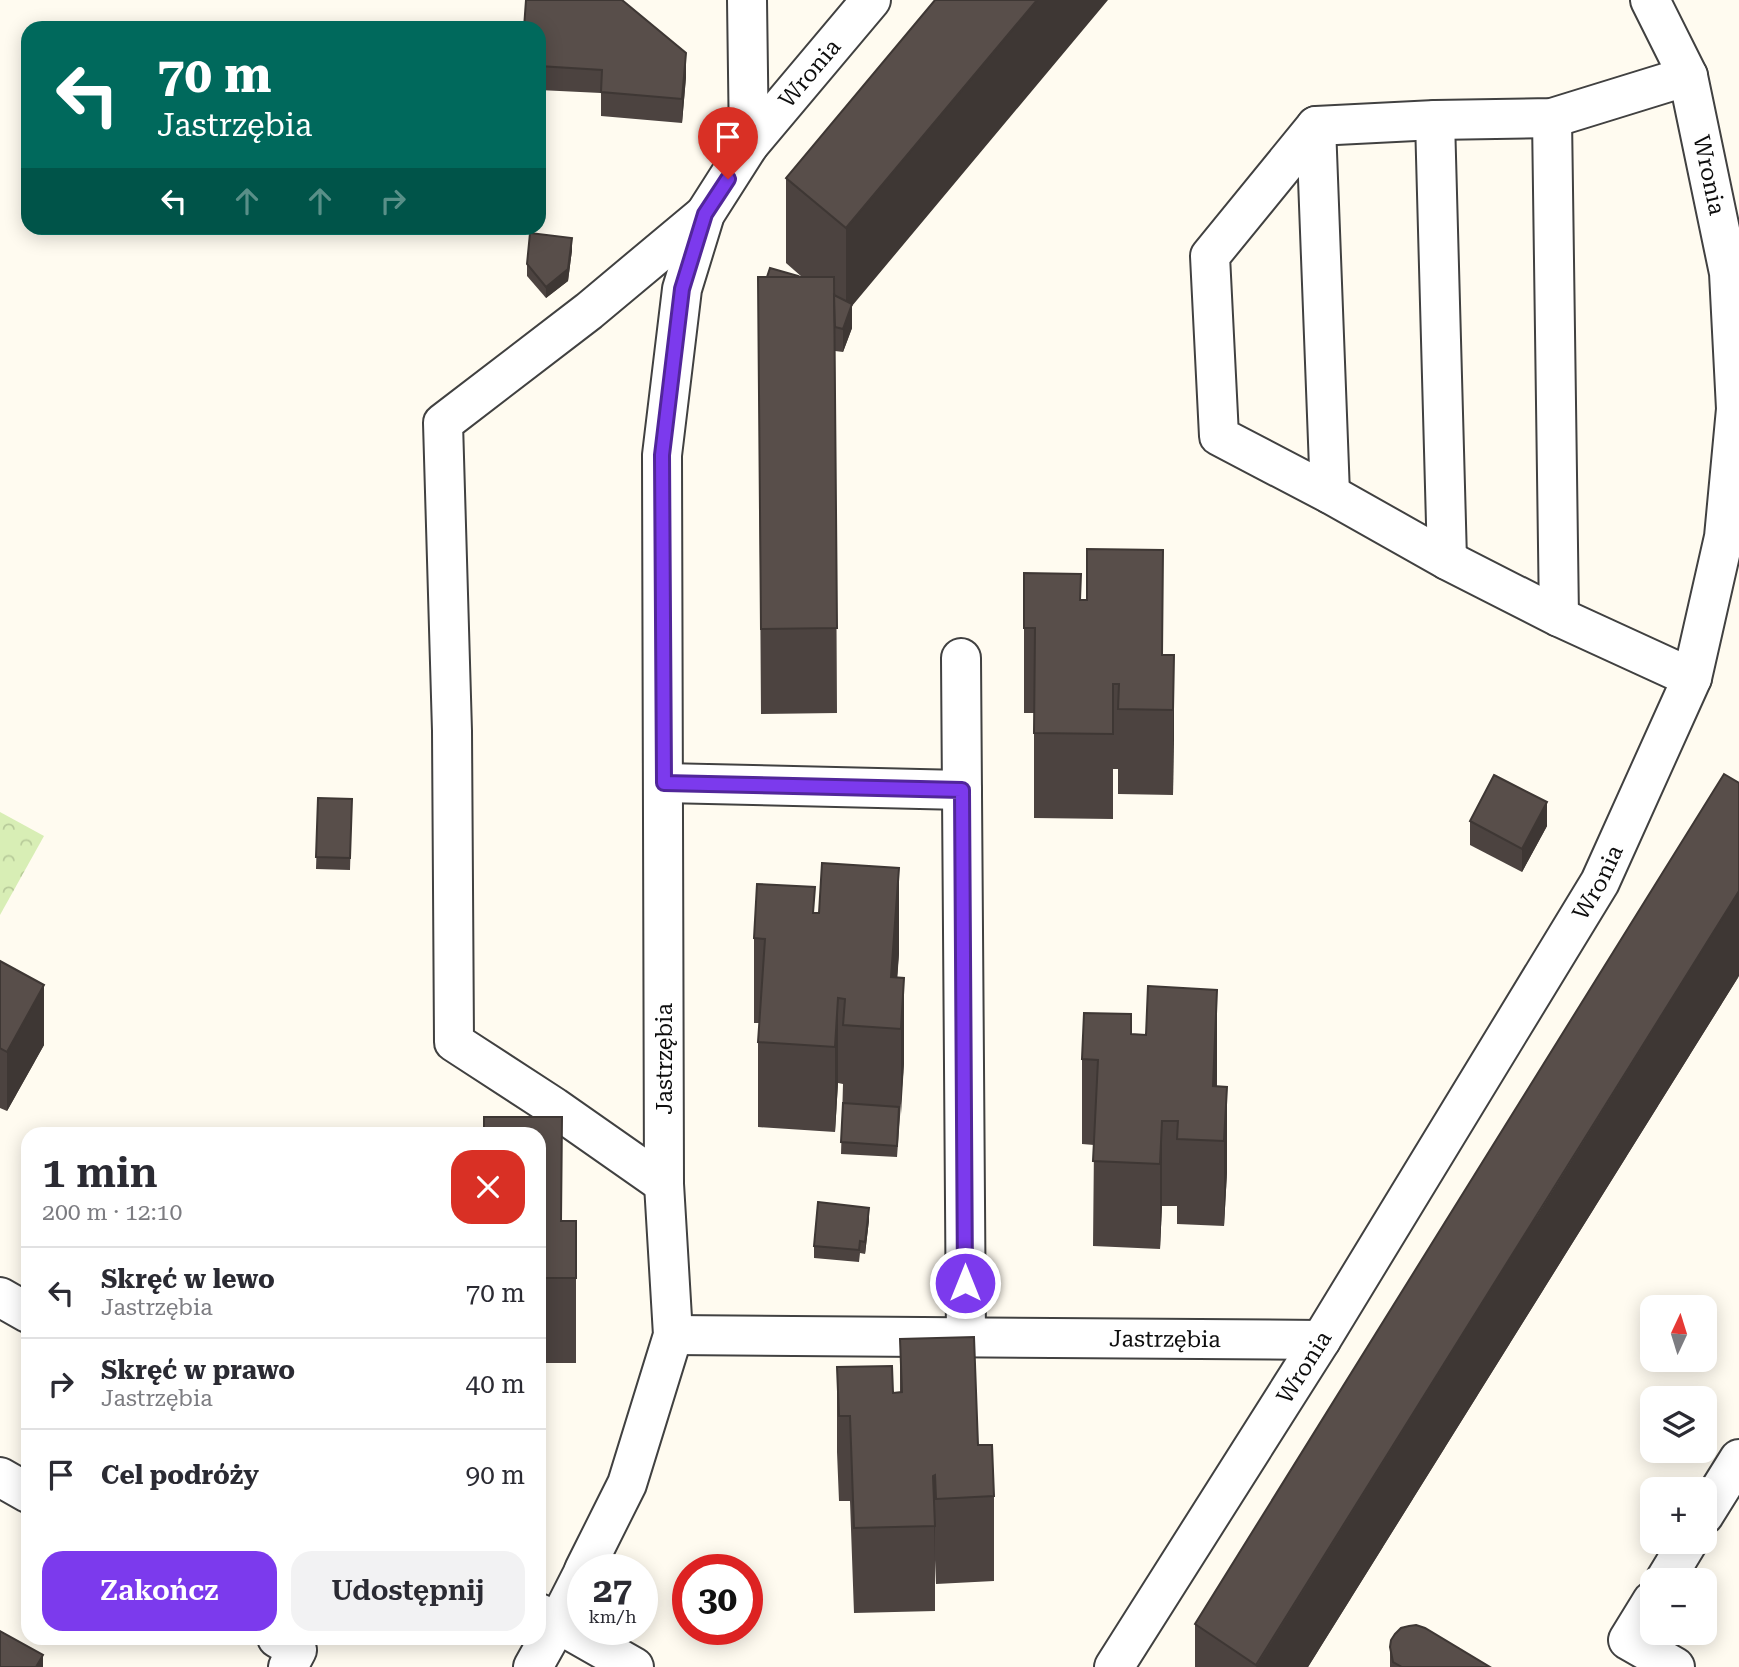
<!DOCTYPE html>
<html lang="pl">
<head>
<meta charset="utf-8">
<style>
	:root { --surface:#fff; --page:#f2f2f3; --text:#2b2b33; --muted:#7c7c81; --line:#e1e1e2; --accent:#7c3aed }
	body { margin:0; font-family:"Roboto Serif",serif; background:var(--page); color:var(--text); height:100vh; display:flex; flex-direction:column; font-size:26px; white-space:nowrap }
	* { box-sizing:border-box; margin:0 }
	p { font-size:23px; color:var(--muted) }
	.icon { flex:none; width:38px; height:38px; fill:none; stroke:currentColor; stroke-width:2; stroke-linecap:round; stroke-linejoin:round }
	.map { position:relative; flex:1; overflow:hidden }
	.details { position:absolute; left:21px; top:1127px; width:525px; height:518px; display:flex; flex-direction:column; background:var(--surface); border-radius:21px; box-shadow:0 4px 18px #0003 }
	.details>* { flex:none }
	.hud { position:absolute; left:21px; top:21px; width:525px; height:214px; border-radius:21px; box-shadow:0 4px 18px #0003; background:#00695c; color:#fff; overflow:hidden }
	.needle { width:46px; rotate:4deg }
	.controls { position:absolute; left:1640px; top:1295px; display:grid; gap:14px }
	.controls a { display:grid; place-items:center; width:77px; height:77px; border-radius:14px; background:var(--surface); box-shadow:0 4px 18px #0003; font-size:35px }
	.speed { position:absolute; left:567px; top:1554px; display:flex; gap:14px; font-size:35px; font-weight:700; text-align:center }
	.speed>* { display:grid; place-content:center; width:91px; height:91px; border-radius:50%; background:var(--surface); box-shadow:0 4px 18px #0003; line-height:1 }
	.speed small { font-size:18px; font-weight:400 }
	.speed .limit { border:10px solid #d22; background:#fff; color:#111 }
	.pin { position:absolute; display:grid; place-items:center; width:60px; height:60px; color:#fff; margin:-72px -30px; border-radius:50% 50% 50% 0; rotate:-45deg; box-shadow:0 0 7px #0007 }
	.pin .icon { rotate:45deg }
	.me { position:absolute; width:77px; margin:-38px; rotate:0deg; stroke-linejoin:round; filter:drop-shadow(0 0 5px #0008) }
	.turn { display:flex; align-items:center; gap:24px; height:147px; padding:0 21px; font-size:32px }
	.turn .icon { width:91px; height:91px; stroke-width:2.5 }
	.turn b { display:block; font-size:49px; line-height:60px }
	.lanes { display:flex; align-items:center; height:66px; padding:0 21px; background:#0003; justify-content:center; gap:35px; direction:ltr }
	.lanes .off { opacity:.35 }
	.round { display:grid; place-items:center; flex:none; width:74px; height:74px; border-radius:21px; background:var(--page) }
	.summary { display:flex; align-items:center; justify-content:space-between; height:119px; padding:0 21px }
	h1 { font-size:42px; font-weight:600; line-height:52px }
	.action { display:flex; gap:14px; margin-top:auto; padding:14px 21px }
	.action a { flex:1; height:80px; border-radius:21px; background:var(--accent); color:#fff; font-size:28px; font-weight:600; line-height:80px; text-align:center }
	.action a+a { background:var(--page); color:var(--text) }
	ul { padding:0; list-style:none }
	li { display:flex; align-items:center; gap:21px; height:91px; padding:0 21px; border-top:2px solid var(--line) }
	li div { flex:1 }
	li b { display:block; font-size:26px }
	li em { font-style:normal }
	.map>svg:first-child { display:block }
	.park { fill:url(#park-crowns) }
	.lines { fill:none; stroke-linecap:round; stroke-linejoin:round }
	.minor-casing { stroke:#414141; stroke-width:42 }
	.minor { stroke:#fff; stroke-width:38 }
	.wall { fill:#4c4340 }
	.shaded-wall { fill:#3e3734 }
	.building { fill:#584e4a; stroke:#3e3734; stroke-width:2 }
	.route-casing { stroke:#51269a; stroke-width:18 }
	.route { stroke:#7c3aed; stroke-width:12 }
	.labels { text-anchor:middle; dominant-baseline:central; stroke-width:7; stroke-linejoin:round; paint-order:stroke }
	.street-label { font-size:23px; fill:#0e0e0e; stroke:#fff }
</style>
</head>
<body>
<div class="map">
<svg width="1739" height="1667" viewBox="0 0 1739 1667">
	<defs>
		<pattern id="park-crowns" width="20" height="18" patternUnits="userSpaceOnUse" patternTransform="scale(1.75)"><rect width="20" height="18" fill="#d8eeb5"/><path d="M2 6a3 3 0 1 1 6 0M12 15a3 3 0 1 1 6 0" fill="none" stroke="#b8cb9a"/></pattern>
	</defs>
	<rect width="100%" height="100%" fill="#fffbf0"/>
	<!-- park -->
	<path class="park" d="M 0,812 L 44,836 L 0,915 Z"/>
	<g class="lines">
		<defs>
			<g id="minor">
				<path d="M 1688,76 L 1552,118 L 1435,120 L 1316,126 L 1210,256 L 1219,436 L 1330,494 L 1447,560 L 1559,617 L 1692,678"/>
				<path d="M 1552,118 L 1559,617"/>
				<path d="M 1435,120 L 1447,560"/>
				<path d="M 1316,126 L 1330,494"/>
				<path id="s1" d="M 749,145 L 871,0"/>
				<path d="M 961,658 L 966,1338"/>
				<path d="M 664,783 L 962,790"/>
				<path d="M 664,1184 L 554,1107 L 454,1042 L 452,731 L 443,423 L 589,311 L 705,214"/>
				<path d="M 0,1297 L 28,1313"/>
				<path id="s2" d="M 673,1335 L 1321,1340"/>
				<path d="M 0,1477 L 28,1493"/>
				<path d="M 1704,1515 L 1739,1459"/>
				<path d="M 584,1570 L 627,1484 L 673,1335 L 664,1184 L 662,455 L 682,289 L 705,214 L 749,145 L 747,0"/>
				<path d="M 1665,1580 L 1688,1542"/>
				<path d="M 1652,1601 L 1628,1640 L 1675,1667"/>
				<path d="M 539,1613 L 634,1667"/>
				<path d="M 277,1638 L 297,1650 L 288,1667"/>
				<path d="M 533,1667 L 557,1624 L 583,1573"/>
				<path id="s3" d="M 1114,1667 L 1321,1340 L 1600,882 L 1692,678 L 1724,537 L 1736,409 L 1729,273 L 1688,76 L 1650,0"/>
			</g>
		</defs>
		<!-- minor casing -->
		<use href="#minor" class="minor-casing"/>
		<!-- minor -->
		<use href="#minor" class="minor"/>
	</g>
	<!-- wall -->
	<g class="wall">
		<path d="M 935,0 L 852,306 L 852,328 L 843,352 L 835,351 L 837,713 L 761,714 L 758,277 L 802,277 L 786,263 L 786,178 Z"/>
		<path d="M 539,28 L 686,77 L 682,123 L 601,116 L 601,93 L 539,90 Z"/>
		<path d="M 572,250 L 568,281 L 546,298 L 527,276 L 527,264 Z"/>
		<path d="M 1024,573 L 1081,600 L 1162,655 L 1174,655 L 1173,795 L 1118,794 L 1118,769 L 1113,769 L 1113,819 L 1034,818 L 1034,713 L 1024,713 Z"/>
		<path d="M 318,798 L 352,799 L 350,870 L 316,869 Z"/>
		<path d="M 1470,821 L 1547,826 L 1522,872 L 1470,845 Z"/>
		<path d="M 815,913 L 899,953 L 897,977 L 904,1063 L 897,1157 L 841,1154 L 843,1084 L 838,1083 L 835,1132 L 758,1127 L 758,1042 L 759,1023 L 754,1023 L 754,938 Z"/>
		<path d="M 0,961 L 44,1045 L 7,1111 L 0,1108 Z"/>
		<path d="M 1739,976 L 1308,1667 L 1195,1667 L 1195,1624 Z"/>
		<path d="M 1131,1034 L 1217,1075 L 1217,1086 L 1227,1087 L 1227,1172 L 1224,1226 L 1177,1224 L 1177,1206 L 1162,1206 L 1160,1249 L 1093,1246 L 1094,1145 L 1082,1144 L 1082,1059 Z"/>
		<path d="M 539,1134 L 562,1221 L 576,1221 L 576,1363 L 539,1363 Z"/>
		<path d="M 869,1220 L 865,1254 L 860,1253 L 859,1262 L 814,1258 L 814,1246 Z"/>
		<path d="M 900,1339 L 978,1445 L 994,1496 L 994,1581 L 936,1584 L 935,1560 L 935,1611 L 854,1613 L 850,1501 L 839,1501 L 837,1452 L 837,1367 L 893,1393 L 900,1392 Z"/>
		<path d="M 1390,1647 L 1490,1667 L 1390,1667 Z"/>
	</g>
	<!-- shaded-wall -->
	<g class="shaded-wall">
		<path d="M 1037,0 L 1108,0 L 852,306 L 852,328 L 843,352 L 843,329 L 846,313 L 846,228 Z"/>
		<path d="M 686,53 L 686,77 L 682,123 L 682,99 Z"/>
		<path d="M 572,238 L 572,250 L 568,281 L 546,298 L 546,287 Z"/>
		<path d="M 1174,655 L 1174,740 L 1173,795 L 1173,710 Z"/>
		<path d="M 1547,802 L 1547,826 L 1522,872 L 1522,849 Z"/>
		<path d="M 899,868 L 899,953 L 894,1028 L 891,977 Z"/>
		<path d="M 1739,891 L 1739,976 L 1308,1667 L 1256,1667 Z"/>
		<path d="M 904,978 L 904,1063 L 901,1114 L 901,1029 Z"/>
		<path d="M 44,985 L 44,1045 L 7,1111 L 7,1052 Z"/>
		<path d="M 1217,990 L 1217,1075 L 1214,1140 L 1213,1086 Z"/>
		<path d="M 838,998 L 838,1083 L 835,1132 L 835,1047 Z"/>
		<path d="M 1227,1087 L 1227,1172 L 1224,1226 L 1224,1141 Z"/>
		<path d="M 1162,1121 L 1162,1206 L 1160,1249 L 1160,1164 Z"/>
		<path d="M 869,1208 L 869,1220 L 865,1254 L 865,1242 Z"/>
		<path d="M 935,1475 L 935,1561 L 933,1476 Z"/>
		<path d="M 43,1655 L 43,1667 L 36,1667 Z"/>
	</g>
	<!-- building -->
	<g class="building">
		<path d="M 526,0 L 622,0 L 686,53 L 682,99 L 601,92 L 602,70 L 539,66 L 539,28 L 524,28 Z"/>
		<path d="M 935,0 L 1037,0 L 846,228 L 786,178 Z"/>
		<path d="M 530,233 L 572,238 L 568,269 L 546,287 L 527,264 Z"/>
		<path d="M 770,268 L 798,276 L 800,277 L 767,277 Z"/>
		<path d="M 758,277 L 834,277 L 837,628 L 761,629 Z"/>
		<path d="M 834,295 L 852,304 L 843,329 L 835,327 Z"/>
		<path d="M 1087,549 L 1163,550 L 1162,655 L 1174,655 L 1173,710 L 1118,709 L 1119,684 L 1113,684 L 1113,734 L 1034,733 L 1035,628 L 1024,628 L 1024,573 L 1081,574 L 1080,600 L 1087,600 Z"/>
		<path d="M 1724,774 L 1739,783 L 1739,891 L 1256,1665 L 1195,1624 Z"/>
		<path d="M 1494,775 L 1547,802 L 1522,849 L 1470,821 Z"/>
		<path d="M 318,798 L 352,799 L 350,858 L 316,857 Z"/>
		<path d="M 822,863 L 899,868 L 891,977 L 904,978 L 901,1029 L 843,1025 L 845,999 L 838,998 L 835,1047 L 758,1042 L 765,939 L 754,938 L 757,884 L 815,887 L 813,913 L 819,913 Z"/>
		<path d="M 0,961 L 44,985 L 7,1052 L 0,1048 Z"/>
		<path d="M 1148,986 L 1217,990 L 1213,1086 L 1227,1087 L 1224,1141 L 1177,1139 L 1178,1121 L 1162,1121 L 1160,1164 L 1093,1161 L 1098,1060 L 1082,1059 L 1084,1013 L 1131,1014 L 1131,1034 L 1146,1035 Z"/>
		<path d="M 843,1103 L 899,1107 L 897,1146 L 841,1142 Z"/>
		<path d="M 484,1117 L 562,1117 L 561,1221 L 576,1221 L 576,1278 L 539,1278 L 539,1134 L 484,1134 Z"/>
		<path d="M 818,1202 L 869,1208 L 865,1242 L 860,1241 L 859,1250 L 814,1246 Z"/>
		<path d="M 974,1337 L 978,1445 L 992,1445 L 994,1496 L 936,1499 L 935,1475 L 933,1476 L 935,1526 L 854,1528 L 850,1416 L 839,1416 L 837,1367 L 892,1366 L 893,1393 L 902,1392 L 900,1339 Z"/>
		<path d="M 1416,1625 L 1425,1628 L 1490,1667 L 1402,1667 L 1393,1662 L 1390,1647 L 1391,1640 L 1395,1634 L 1401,1628 L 1409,1626 Z"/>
		<path d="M 0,1631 L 43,1655 L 36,1667 L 0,1667 Z"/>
	</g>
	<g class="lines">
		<defs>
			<path id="route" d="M 728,179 L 705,214 L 682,289 L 662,455 L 664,783 L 962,790 L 965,1283"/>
		</defs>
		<!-- route casing -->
		<use href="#route" class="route-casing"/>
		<!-- route -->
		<use href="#route" class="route"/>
	</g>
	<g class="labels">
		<!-- street labels -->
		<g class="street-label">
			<text stroke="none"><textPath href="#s1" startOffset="94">Wronia</textPath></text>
			<text transform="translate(1709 175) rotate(78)">Wronia</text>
			<text stroke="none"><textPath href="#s3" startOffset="922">Wronia</textPath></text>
			<text transform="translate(664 1059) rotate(-90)">Jastrzębia</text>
			<text stroke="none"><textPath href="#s2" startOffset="492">Jastrzębia</textPath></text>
			<text stroke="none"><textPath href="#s3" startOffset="355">Wronia</textPath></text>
		</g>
	</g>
</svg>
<div class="controls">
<a><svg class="needle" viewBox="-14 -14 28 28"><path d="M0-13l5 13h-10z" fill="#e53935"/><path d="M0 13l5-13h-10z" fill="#7c7c81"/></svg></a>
<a><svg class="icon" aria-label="layers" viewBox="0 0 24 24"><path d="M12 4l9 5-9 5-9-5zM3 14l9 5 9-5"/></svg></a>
<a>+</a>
<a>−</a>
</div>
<div class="speed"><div>27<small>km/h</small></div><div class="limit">30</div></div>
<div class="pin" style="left:728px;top:179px;background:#d93025"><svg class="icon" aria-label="arrive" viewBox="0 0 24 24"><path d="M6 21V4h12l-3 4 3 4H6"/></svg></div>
<svg class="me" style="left:965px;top:1283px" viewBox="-20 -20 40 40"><circle r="17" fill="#7c3aed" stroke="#fff" stroke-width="3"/><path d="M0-11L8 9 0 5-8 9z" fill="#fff"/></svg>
<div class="hud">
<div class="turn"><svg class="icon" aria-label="left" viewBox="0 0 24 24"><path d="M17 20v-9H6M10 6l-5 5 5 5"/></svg><div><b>70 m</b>Jastrzębia</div></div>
<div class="lanes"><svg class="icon" aria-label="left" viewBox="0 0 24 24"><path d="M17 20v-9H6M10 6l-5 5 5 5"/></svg><svg class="icon off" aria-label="ahead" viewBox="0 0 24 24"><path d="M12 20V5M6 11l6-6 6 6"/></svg><svg class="icon off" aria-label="ahead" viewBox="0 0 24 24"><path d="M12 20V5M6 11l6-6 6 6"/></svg><svg class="icon off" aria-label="right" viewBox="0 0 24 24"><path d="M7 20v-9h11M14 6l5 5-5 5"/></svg></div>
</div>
<section class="details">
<div class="summary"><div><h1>1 min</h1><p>200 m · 12:10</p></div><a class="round" style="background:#d93025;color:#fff"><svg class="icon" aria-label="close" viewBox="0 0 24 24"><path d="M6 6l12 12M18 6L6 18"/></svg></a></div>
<ul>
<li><svg class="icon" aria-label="left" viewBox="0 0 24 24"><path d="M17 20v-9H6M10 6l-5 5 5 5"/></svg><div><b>Skręć w lewo</b><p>Jastrzębia</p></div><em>70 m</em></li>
<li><svg class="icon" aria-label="right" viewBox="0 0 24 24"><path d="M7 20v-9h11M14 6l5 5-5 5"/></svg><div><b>Skręć w prawo</b><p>Jastrzębia</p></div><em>40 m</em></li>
<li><svg class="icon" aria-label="arrive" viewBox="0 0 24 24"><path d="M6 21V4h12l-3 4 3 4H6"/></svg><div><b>Cel podróży</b></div><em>90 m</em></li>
</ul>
<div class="action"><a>Zakończ</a><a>Udostępnij</a></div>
</section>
</div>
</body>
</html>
